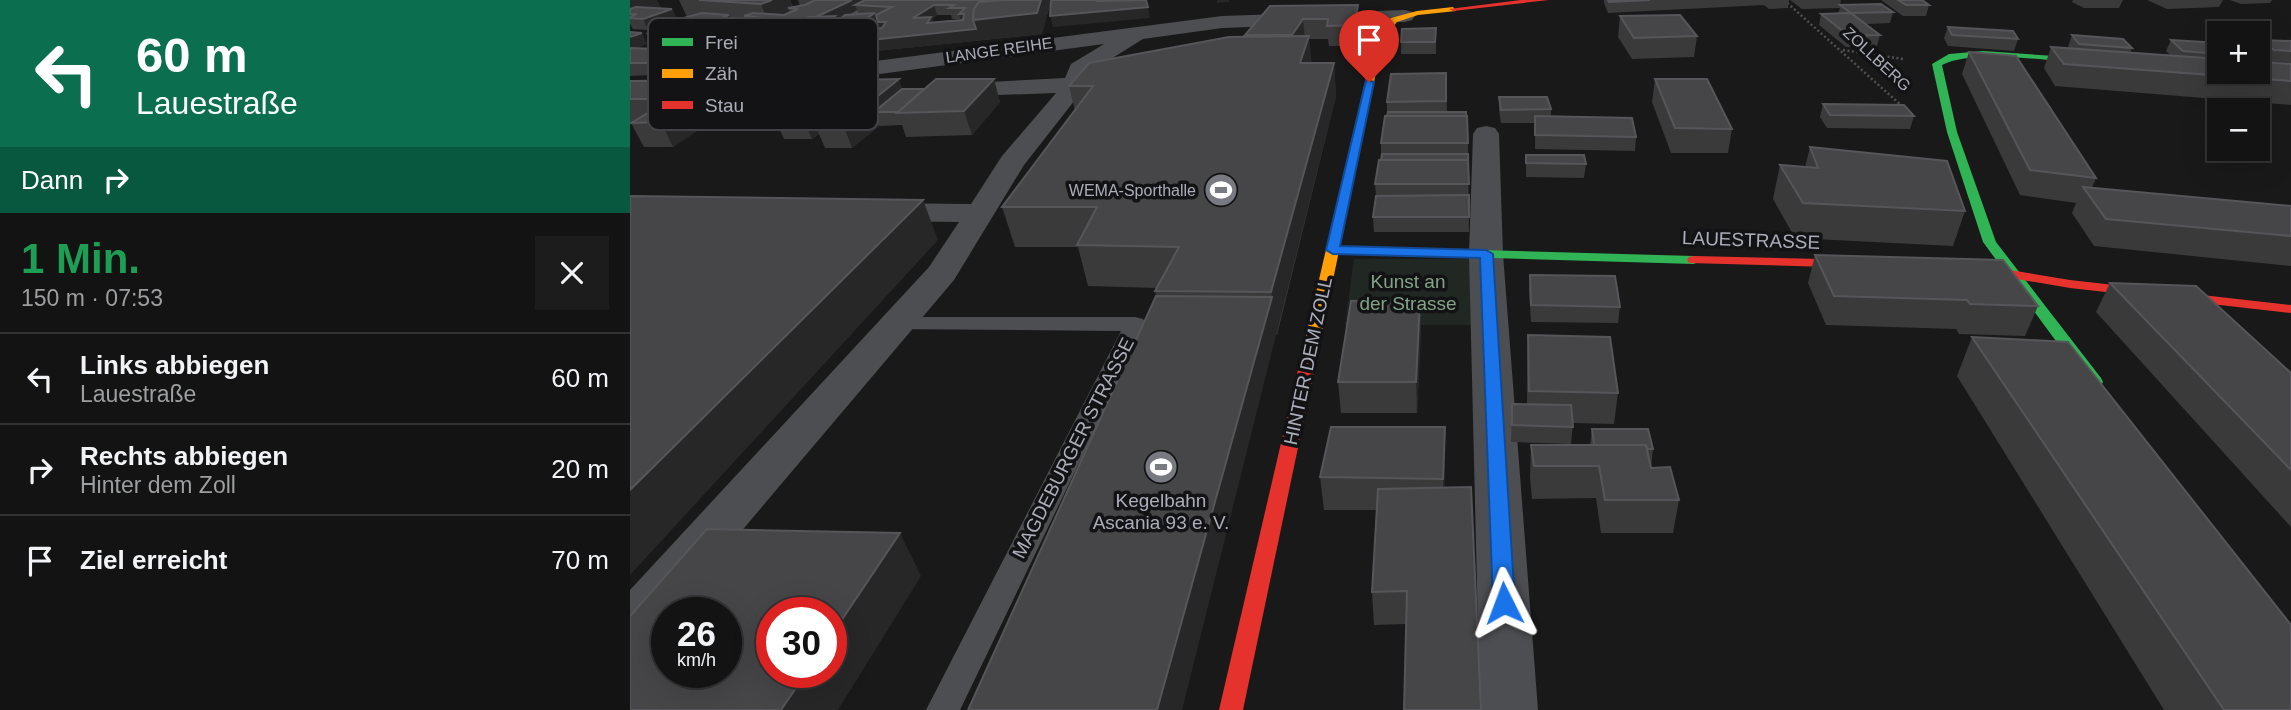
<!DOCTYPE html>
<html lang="de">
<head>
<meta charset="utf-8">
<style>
	:root { --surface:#131313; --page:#1c1c1c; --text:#f1f3f6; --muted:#9d9ea0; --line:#323233 }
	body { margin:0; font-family:Arial,sans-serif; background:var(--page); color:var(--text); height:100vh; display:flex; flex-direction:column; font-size:26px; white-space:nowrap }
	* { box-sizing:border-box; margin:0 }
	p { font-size:23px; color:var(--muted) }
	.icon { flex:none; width:38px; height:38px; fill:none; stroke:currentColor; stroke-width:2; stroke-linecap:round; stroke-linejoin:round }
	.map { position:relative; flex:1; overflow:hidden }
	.side { display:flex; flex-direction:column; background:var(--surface); width:630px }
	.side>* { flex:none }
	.hud { background:#0b6e4f; color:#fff; overflow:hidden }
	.controls { position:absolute; left:1577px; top:21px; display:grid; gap:14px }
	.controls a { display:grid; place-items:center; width:63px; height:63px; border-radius:0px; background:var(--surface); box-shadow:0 7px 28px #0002,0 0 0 2px var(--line); font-size:35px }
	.speed { position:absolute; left:21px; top:597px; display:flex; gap:14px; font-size:35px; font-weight:700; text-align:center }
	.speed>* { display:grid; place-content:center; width:91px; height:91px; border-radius:50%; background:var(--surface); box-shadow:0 7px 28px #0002,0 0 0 2px var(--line); line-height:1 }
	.speed small { font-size:18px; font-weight:400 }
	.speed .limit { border:10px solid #d22; background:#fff; color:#111 }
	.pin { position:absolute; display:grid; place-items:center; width:60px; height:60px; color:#fff; margin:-72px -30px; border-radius:50% 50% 50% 0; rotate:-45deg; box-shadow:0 0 7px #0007 }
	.pin .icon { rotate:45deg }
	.me { position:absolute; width:77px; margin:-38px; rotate:357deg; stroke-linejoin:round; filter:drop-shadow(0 0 5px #0008) }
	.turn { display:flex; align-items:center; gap:24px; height:147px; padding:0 21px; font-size:32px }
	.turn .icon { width:91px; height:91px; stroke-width:2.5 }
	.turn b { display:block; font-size:49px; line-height:60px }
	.then { display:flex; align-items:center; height:66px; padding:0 21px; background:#0003; gap:14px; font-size:26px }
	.round { display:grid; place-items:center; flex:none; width:74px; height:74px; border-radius:0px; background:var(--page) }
	.summary { display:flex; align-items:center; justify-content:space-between; height:119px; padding:0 21px }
	h1 { font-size:42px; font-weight:700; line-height:52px; color:#1e9e55 }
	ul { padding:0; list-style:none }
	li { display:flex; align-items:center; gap:21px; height:91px; padding:0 21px; border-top:2px solid var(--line) }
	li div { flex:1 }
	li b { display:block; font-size:26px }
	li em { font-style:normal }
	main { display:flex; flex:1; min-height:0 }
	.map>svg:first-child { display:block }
	.green { fill:#212823 }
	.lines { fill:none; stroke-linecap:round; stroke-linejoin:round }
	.path { stroke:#4f5053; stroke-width:2.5; stroke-dasharray:2 2.5; stroke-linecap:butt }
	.lane { fill:#4d4e52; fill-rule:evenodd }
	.street { fill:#4d4e52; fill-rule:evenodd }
	.fast { fill:#30b455; fill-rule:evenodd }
	.slow { fill:#ff9f0a; fill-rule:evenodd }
	.jam { fill:#e5322d; fill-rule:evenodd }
	.wall { fill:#3a3a3b; fill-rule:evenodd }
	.shaded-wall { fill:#272728 }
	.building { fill:#464649; stroke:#56565a; stroke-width:2; fill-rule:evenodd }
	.route { fill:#1a73e8; stroke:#114b97; stroke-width:2 }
	.labels { text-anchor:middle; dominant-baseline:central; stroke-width:7; stroke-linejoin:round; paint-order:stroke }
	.far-street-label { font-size:16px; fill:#abaeb9; stroke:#131315 }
	.far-poi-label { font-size:16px; fill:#abaeb9; stroke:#131315; text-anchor:end }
	.street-label { font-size:19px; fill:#abaeb9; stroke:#131315 }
	.park-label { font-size:19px; fill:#83a388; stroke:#131315 }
	.poi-label { font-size:19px; fill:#abaeb9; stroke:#131315 }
	.key { fill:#131315; stroke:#414246; stroke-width:2 }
	.key-label { font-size:19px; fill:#abaeb9 }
</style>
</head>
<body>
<main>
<section class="side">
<div class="hud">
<div class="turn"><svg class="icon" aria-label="left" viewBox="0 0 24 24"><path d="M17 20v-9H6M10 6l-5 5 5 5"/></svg><div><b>60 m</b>Lauestraße</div></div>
<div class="then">Dann<svg class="icon" aria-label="right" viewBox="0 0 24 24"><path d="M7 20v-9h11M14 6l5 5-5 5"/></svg></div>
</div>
<div class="summary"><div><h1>1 Min.</h1><p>150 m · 07:53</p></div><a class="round"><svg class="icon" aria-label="close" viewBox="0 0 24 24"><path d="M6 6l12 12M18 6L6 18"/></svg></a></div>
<ul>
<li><svg class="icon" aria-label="left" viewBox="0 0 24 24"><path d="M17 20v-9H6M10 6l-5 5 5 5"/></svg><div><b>Links abbiegen</b><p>Lauestraße</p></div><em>60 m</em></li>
<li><svg class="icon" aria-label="right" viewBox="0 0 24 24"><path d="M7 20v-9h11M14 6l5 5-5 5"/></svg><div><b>Rechts abbiegen</b><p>Hinter dem Zoll</p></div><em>20 m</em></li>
<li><svg class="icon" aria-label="arrive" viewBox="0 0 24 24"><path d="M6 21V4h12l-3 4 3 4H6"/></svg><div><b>Ziel erreicht</b></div><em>70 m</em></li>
</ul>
</section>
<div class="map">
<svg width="1661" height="710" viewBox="0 0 1661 710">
	<rect width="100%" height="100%" fill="#191919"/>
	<!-- green -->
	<path class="green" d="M 724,259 L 840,259 L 841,325 L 715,325 Z"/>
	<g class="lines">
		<!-- path -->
		<g class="path">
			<path d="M 1154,0 L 1273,107"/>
			<path d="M 1213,50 L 1273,59"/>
		</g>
		<!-- lane -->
		<path class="lane" d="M 266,317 L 505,317 L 513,319 L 516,324 L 330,710 L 296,710 L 491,331 L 258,329 L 255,324 L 258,319 Z"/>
		<!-- street -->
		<g class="street">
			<path d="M 238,0 L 263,0 L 260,4 L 123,77 L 592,16 L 775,10 L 782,12 L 785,16 L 782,20 L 775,22 L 592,28 L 513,39 L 460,72 L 458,77 L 467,79 L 471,84 L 467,89 L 452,91 L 394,165 L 324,280 L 43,612 L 37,612 L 37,620 L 19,641 L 0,648 L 0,590 L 299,267 L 329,222 L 247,221 L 236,219 L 232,212 L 236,205 L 247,203 L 341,204 L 372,156 L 426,93 L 313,97 L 304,95 L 301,90 L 304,85 L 435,78 L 441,64 L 474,44 L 116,92 L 0,96 L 0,82 L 92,79 L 95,73 Z"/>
			<path d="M 856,126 L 865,128 L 869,134 L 873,254 L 908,710 L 850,710 L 839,254 L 843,134 L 847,128 Z"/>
		</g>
		<!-- fast -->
		<g class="fast">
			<path d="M 1353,51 L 1468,59 L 1473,62 L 1468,65 C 1429,62 1344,48 1312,65 L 1327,132 L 1366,242 L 1471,378 L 1473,382 L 1471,386 L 1459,386 L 1353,242 L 1317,132 L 1302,64 L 1319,54 Z"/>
			<path d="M 703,246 L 1064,256 L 1071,260 L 1064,264 L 698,253 L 696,250 Z"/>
		</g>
		<!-- slow -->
		<path class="slow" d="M 823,7 L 826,11 L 788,15 L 767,22 L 753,39 L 687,357 L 685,360 L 673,360 L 671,357 L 745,39 L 761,18 L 787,11 Z"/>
		<!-- jam -->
		<g class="jam">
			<path d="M 891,0 L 919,0 L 823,11 L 819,9 Z"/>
			<path d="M 1064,256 L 1235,260 L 1242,264 L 1235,268 L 1059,263 L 1057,260 L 1059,257 Z"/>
			<path d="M 1368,268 L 1440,280 L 1661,305 L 1661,313 L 1440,288 L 1363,275 L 1361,272 Z"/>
			<path d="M 679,352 L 687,357 L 613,710 L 589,710 L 671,357 Z"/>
		</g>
	</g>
	<!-- wall -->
	<g class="wall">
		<path d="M 0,0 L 31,9 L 42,9 L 47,20 L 18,30 L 3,29 L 0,24 Z"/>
		<path d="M 49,0 L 160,0 L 163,7 L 170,6 L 168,0 L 419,0 L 420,4 L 412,34 L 217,54 L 157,58 L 152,46 L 88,72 L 0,76 L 0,32 L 17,44 L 6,48 L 29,49 L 36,46 L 24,45 L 19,33 L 57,17 ZM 227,10 L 229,14 L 220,14 ZM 307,15 L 321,15 L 322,19 L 330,19 L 330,20 L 303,23 L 302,19 ZM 102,21 L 117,23 L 118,26 L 104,26 Z"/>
		<path d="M 974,0 L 1159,0 L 1158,8 L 1139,9 L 1134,5 L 978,13 L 974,3 Z"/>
		<path d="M 1160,0 L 1211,0 L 1210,5 L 1263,12 L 1260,23 L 1236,24 L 1250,35 L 1247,46 L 1216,47 L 1189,25 L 1191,14 L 1208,13 L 1210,8 L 1172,9 Z"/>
		<path d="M 1251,0 L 1292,0 L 1299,5 L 1296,16 L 1273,16 Z"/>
		<path d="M 1443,0 L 1493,0 L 1489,8 L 1454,8 L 1442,2 Z"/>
		<path d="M 1517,0 L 1593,0 L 1589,7 L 1537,9 Z"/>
		<path d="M 1600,0 L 1642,0 L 1640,3 L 1611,4 Z"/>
		<path d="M 728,5 L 729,25 L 725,46 L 699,46 L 698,39 L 679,39 L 681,63 L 704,63 L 706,96 L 647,335 L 526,296 L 525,291 L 527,288 L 458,286 L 448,247 L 385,247 L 372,207 L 445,111 L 439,86 L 615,36 L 615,35 L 640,6 Z"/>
		<path d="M 990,16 L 1067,36 L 1064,57 L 1002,59 L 988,37 Z"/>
		<path d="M 1318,27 L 1388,39 L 1384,51 L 1318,46 L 1314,38 Z"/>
		<path d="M 806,28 L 806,54 L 771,54 L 771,42 Z"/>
		<path d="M 1442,35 L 1502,48 L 1500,53 L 1540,55 L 1536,51 L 1541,40 L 1589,43 L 1589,72 L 1628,72 L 1628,45 L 1630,40 L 1661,41 L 1661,63 L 1638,62 L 1635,60 L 1634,62 L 1661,64 L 1661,105 L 1425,86 L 1414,68 L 1421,47 L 1439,48 L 1438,47 Z"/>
		<path d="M 1339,52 L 1466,178 L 1462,188 L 1661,206 L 1661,266 L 1464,246 L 1442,213 L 1446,203 L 1390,195 L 1332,74 Z"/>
		<path d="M 816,73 L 817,112 L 838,143 L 839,232 L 744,232 L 743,217 L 746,196 L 745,184 L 751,160 L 751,143 L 757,116 L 757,102 Z"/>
		<path d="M 1025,79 L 1102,129 L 1098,153 L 1041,153 L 1022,102 Z"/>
		<path d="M 0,81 L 144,90 L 272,89 L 370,102 L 342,135 L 276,137 L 272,125 L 249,126 L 222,148 L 195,148 L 189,134 L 182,139 L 154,139 L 148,126 L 154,122 L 120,123 L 115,126 L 74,126 L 43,147 L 14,147 L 1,123 L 0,123 Z"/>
		<path d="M 869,97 L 921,109 L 921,116 L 1006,137 L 1005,151 L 905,149 L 905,123 L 871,123 L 869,110 Z"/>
		<path d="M 1193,104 L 1284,116 L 1280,129 L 1197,128 L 1190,117 Z"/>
		<path d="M 1180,147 L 1335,211 L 1323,246 L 1165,238 L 1143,199 L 1150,165 L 1175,167 Z"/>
		<path d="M 896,155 L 956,164 L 954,178 L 896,177 Z"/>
		<path d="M 1185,255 L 1408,306 L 1395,336 L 1329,334 L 1326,329 L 1196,325 L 1178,283 Z"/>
		<path d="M 900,275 L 990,307 L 988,323 L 901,322 L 899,290 Z"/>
		<path d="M 1480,283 L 1661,373 L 1661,527 L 1466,312 Z"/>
		<path d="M 790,300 L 791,330 L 787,413 L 711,413 L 708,382 Z"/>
		<path d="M 898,335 L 988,393 L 984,424 L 943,423 L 941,444 L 881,442 L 882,404 L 897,405 L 897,366 Z"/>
		<path d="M 1342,337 L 1661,710 L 1534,710 L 1327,376 Z"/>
		<path d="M 962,429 L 1023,449 L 1021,468 L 1049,500 L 1043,533 L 971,533 L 966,498 L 902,499 L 900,477 L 901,445 L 960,445 Z"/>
		<path d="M 815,459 L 814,488 L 776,624 L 744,625 L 742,592 L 747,510 L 694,510 L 690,477 Z"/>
	</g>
	<!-- shaded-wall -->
	<g class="shaded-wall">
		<path d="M 0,0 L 27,0 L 32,10 L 7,14 L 0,14 Z"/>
		<path d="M 132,0 L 160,0 L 163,8 L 158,8 L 160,15 L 143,19 L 137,19 L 131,4 Z"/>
		<path d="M 222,0 L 244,0 L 225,5 L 227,10 L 219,15 L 245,13 L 248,22 L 283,18 L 304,5 L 307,15 L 302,19 L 305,28 L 343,20 L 411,0 L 419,0 L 420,4 L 412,34 L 217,54 L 157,58 L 152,46 L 147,49 L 142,37 Z"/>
		<path d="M 467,0 L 518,7 L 520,18 L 423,27 L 420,16 Z"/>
		<path d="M 587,0 L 599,0 L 599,2 L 587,3 Z"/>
		<path d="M 728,5 L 729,25 L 725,46 L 724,25 Z"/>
		<path d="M 42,9 L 47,20 L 18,30 L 13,19 Z"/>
		<path d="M 329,14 L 334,14 L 332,25 Z"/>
		<path d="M 99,15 L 104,26 L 82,31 L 78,23 Z"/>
		<path d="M 673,19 L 675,39 L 664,56 L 662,35 Z"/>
		<path d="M 66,23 L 71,34 L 56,27 Z"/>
		<path d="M 139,28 L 147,49 L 88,72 L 78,51 Z"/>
		<path d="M 12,33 L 17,44 L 0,51 L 0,37 Z"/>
		<path d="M 679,36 L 682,67 L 670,63 Z"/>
		<path d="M 704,63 L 706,96 L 552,710 L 527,710 L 642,297 L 641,292 Z"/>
		<path d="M 269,79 L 277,102 L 244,112 L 249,126 L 222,148 L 213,124 Z"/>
		<path d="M 364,79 L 370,102 L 342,135 L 334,111 Z"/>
		<path d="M 140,80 L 149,103 L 113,110 L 120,123 L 115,126 L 105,102 Z"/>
		<path d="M 63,103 L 74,126 L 43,147 L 31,122 Z"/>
		<path d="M 192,114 L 197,124 L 185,124 L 189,134 L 182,139 L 176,126 Z"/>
		<path d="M 293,200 L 308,240 L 0,575 L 0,490 Z"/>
		<path d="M 790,300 L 791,330 L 787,413 L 786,382 Z"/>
		<path d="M 815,427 L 815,459 L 814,511 L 813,479 Z"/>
		<path d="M 270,533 L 291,576 L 208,710 L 151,710 L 177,672 L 201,672 L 201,636 Z"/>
	</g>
	<!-- building -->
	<g class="building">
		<path d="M 69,0 L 142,0 L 131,4 Z"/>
		<path d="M 185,0 L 222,0 L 186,17 L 179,17 L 142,37 L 139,28 L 116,26 L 122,24 L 132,25 L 143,19 L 114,16 L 123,13 L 154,15 L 168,9 L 158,8 L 175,5 Z"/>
		<path d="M 235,0 L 374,0 L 349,2 L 344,9 L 343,20 L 346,29 L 212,43 L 220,34 L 232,33 L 244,27 L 242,29 L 252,28 L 256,22 L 248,22 L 246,15 L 262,7 L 225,5 ZM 304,5 L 324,5 L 319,8 L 335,8 L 329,14 L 334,14 L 333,20 L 297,23 L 301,17 L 283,18 Z"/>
		<path d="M 374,0 L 411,0 L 407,13 L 343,20 L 344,9 L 349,2 Z"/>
		<path d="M 421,0 L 467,0 L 467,1 L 516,0 L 518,7 L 420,16 Z"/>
		<path d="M 978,0 L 1020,0 L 979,2 Z"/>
		<path d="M 1268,0 L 1292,0 L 1299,5 L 1276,5 Z"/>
		<path d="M 1251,4 L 1263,12 L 1221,13 L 1210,5 Z"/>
		<path d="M 728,5 L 724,25 L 697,26 L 698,19 L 673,19 L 662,35 L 615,35 L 640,6 Z"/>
		<path d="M 6,7 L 42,9 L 13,19 L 0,18 L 0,17 L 7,14 L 0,14 L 0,9 Z"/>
		<path d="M 72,13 L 99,15 L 78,23 L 66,23 L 56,27 L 83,28 L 75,30 L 78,38 L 64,38 L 68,37 L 19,33 L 50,19 Z"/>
		<path d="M 245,13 L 229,23 L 217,25 L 209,33 L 148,37 L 159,27 L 179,17 L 205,16 L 193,26 L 202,25 L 215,15 Z"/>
		<path d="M 1221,13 L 1250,35 L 1219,36 L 1191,14 Z"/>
		<path d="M 1050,15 L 1067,36 L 1004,38 L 990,16 Z"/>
		<path d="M 1318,27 L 1383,31 L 1388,39 L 1322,35 Z"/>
		<path d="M 806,28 L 805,42 L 771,42 L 772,29 Z"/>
		<path d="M 0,32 L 12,33 L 0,37 Z"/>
		<path d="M 1442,35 L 1493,39 L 1502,48 L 1449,44 Z"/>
		<path d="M 679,36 L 670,63 L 704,63 L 641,292 L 525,291 L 549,247 L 447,245 L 467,207 L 372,207 L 463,86 L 439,86 L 459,63 L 599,37 Z"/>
		<path d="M 1541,40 L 1589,43 L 1589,54 L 1553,51 Z"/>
		<path d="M 1630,40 L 1661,41 L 1661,51 L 1644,50 Z"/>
		<path d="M 1421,47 L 1589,59 L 1589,72 L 1628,72 L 1628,62 L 1661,64 L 1661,81 L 1434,64 Z"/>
		<path d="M 0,48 L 29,49 L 20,53 L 25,63 L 0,63 Z"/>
		<path d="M 1628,50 L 1637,57 L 1628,56 Z"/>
		<path d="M 1339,52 L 1386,56 L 1466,178 L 1400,170 Z"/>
		<path d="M 816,73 L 816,101 L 757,102 L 761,74 Z"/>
		<path d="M 269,79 L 213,124 L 185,124 L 212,103 L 188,103 L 221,80 Z"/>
		<path d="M 306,79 L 364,79 L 334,111 L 267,113 Z"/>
		<path d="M 1025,79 L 1077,79 L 1102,129 L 1045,128 Z"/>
		<path d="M 140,80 L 105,102 L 63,103 L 31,122 L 1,123 L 41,99 L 0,99 L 0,81 Z"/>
		<path d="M 272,89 L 294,89 L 268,112 L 244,112 Z"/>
		<path d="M 869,97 L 917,97 L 921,109 L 871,110 Z"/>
		<path d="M 1193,104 L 1274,105 L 1284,116 L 1200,115 Z"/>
		<path d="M 758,112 L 836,112 L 836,116 L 757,116 Z"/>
		<path d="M 755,116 L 837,116 L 838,143 L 751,143 Z"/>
		<path d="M 905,116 L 1002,118 L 1006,137 L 905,135 Z"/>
		<path d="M 1180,147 L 1317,161 L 1335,211 L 1173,203 L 1150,165 L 1188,168 Z"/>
		<path d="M 752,154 L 838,154 L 838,160 L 751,160 Z"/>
		<path d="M 896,155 L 954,155 L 956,164 L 896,163 Z"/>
		<path d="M 749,160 L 838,160 L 839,184 L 745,184 Z"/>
		<path d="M 1453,187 L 1661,206 L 1661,236 L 1476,219 Z"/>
		<path d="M 839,195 L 839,217 L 743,217 L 746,196 Z"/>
		<path d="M 0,196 L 293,200 L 0,490 Z"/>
		<path d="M 1185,255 L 1373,260 L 1408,306 L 1340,304 L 1337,300 L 1204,296 Z"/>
		<path d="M 900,275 L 985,276 L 990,307 L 901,305 Z"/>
		<path d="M 1480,283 L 1566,286 L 1661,373 L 1661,470 Z"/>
		<path d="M 526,296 L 642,297 L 527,710 L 338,710 Z"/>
		<path d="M 790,300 L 786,382 L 708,382 L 721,301 Z"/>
		<path d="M 898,335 L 980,337 L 988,393 L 899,391 Z"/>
		<path d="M 1342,337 L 1438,342 L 1661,625 L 1661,710 L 1594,710 Z"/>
		<path d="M 882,404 L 941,405 L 943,427 L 882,425 Z"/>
		<path d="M 701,427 L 815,427 L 813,479 L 690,477 Z"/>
		<path d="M 962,429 L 1018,429 L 1023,449 L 1017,449 L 1016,445 L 964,445 Z"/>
		<path d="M 901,445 L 1016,445 L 1021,468 L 1040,467 L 1049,500 L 975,500 L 969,466 L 904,466 Z"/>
		<path d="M 841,487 L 851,710 L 774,710 L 777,591 L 742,592 L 748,489 Z"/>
		<path d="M 77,529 L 270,533 L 201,636 L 201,612 L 142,612 L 142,672 L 177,672 L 151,710 L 0,710 L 0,616 ZM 37,612 L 96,612 L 96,672 L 37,672 Z"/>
	</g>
	<!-- route -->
	<path class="route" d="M 736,80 L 744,82 L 710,246 L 856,250 L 863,254 L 885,603 L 881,609 L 874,611 L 866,609 L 863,603 L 850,258 L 703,254 L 696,250 Z"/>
	<!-- icons -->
	<defs>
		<symbol id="stadium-disc" viewBox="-11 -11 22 22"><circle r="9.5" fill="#787a81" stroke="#131315"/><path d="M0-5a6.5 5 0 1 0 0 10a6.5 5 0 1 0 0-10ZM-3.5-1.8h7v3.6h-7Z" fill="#fff"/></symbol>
	</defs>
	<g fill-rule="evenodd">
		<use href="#stadium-disc" x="572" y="171" width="38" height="38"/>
		<use href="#stadium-disc" x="512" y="448" width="38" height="38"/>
	</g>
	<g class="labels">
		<!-- far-street labels -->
		<g class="far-street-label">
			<text transform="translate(369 50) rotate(-8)">LANGE REIHE</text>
			<text transform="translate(1247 59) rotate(43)">ZOLLBERG</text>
		</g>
		<!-- far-poi labels -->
		<g class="far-poi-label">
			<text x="566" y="190">WEMA-Sporthalle</text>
		</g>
		<!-- street labels -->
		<g class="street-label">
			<text transform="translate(1121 240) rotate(2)">LAUESTRASSE</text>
			<text transform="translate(678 361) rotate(-78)">HINTER DEM ZOLL</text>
			<text transform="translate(443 448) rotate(-63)">MAGDEBURGER STRASSE</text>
		</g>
		<!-- park labels -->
		<g class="park-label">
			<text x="778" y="281">Kunst an<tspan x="778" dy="22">der Strasse</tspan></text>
		</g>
		<!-- poi labels -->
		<g class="poi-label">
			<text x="531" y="500">Kegelbahn<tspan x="531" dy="22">Ascania 93 e. V.</tspan></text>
		</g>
	</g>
	<!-- legend -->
	<rect x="18" y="18" width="230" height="112" rx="10" class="key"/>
	<rect x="32" y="38" width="31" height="8" fill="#30b455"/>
	<rect x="32" y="69" width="31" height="9" fill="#ff9f0a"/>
	<rect x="32" y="101" width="31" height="8" fill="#e5322d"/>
	<g class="key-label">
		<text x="75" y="49">Frei</text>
		<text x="75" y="80">Zäh</text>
		<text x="75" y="112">Stau</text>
	</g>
</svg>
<div class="controls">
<a>+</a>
<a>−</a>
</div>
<div class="speed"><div>26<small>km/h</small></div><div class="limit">30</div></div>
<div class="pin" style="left:739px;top:82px;background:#d93025"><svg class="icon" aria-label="arrive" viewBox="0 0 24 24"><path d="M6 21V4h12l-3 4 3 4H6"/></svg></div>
<svg class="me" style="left:874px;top:603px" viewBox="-20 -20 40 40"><path d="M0-17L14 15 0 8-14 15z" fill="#1a73e8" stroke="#fff" stroke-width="4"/></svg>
</div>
</main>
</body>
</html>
